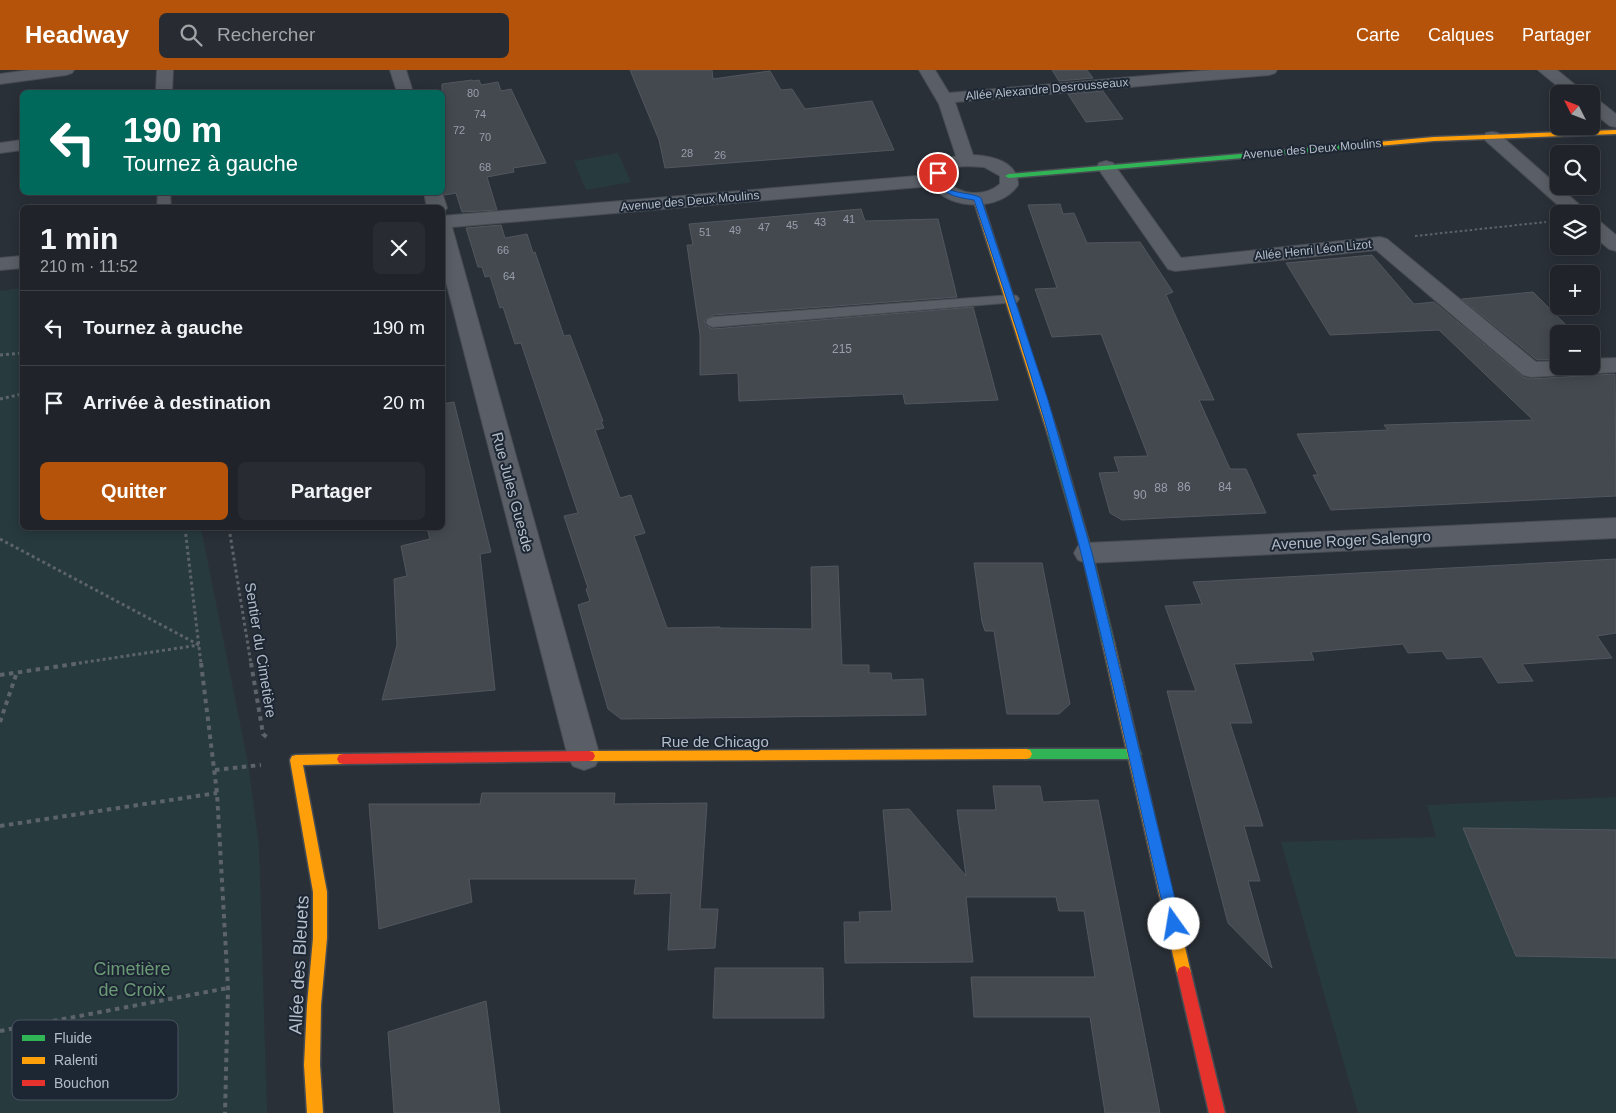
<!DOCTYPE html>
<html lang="fr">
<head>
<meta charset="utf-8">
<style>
	:root { --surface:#20242a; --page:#282c32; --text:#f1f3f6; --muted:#a2a4a8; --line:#3d4147; --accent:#b45309 }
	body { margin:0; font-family:Arial,sans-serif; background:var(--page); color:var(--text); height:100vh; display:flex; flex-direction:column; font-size:19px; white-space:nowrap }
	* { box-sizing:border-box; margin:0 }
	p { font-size:16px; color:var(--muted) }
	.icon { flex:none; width:28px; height:28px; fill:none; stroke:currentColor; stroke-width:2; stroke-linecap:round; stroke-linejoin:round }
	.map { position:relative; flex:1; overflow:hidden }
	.drawer { position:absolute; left:20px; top:135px; width:425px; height:325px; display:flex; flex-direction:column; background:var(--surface); border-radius:8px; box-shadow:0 2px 12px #0003,0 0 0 1px var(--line) }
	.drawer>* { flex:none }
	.hud { position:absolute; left:20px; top:20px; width:425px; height:105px; border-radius:8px; box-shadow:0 2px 12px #0003,0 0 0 1px var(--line); background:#00695c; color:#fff; overflow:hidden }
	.needle { width:32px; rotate:312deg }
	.controls { position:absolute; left:1550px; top:15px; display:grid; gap:10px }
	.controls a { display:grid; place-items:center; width:50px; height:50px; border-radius:8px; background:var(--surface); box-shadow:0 2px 12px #0003,0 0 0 1px var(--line); font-size:25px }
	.pin { position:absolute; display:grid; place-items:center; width:42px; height:42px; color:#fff; margin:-21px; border:2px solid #fff; border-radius:50%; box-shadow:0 1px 5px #0007 }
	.me { position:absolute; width:55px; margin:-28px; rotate:347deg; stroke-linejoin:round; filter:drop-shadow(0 0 4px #0008) }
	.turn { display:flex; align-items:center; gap:18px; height:105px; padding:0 20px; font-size:22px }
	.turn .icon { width:65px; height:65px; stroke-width:2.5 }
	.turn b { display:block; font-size:35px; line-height:42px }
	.round { display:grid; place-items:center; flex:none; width:52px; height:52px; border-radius:8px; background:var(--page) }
	.headline { display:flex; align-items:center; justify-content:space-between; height:85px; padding:0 20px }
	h1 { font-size:30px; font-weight:700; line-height:38px }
	.primary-button { display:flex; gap:10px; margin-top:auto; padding:10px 20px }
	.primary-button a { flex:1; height:58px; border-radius:8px; background:var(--accent); color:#fff; font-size:20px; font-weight:700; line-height:58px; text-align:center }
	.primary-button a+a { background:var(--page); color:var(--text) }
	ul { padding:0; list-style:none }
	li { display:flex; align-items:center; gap:15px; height:75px; padding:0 20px; border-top:1px solid var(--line) }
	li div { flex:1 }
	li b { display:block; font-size:19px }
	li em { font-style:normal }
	header { display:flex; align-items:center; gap:30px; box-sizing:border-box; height:70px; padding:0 25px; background:var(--accent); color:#fff }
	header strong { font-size:24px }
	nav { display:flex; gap:28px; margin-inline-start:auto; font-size:18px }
	.search { width:350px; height:45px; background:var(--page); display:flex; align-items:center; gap:12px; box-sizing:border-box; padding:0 18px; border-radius:8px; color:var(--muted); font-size:19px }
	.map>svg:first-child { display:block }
	.green { fill:#273a3e }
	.building { fill:#444950; stroke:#52575f }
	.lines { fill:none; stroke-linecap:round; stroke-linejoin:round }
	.lane-casing { stroke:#484c53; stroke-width:2 }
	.street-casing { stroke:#484c53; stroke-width:2 }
	.fast-casing { stroke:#484c53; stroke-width:3 }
	.slow-casing { stroke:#484c53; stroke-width:3 }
	.jam-casing { stroke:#484c53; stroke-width:3 }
	.path-far2 { stroke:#5d636a; stroke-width:2; stroke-dasharray:2.5 2.5; stroke-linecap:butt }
	.path-far1 { stroke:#5d636a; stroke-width:3; stroke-dasharray:3 3; stroke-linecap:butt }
	.path { stroke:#5d636a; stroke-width:4; stroke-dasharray:4.5 4.5; stroke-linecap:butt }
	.lane { fill:#5a5e66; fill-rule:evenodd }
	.street { fill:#5a5e66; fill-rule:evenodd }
	.fast { fill:#30b455; fill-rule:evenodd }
	.slow { fill:#ff9f0a; fill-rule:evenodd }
	.jam { fill:#e5322d; fill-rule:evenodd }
	.route { fill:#1a73e8; stroke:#114b97 }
	.labels { text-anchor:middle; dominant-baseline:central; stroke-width:4; stroke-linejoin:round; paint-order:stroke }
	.far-number-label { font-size:11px; fill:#989fab }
	.far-street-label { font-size:12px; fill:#b4bcc9; stroke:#1d2633 }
	.number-label { font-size:12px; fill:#989fab }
	.street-label { font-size:15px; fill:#b4bcc9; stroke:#1d2633 }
	.near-street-label { font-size:18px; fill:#b4bcc9; stroke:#1d2633 }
	.near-park-label { font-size:18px; fill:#6b9a76; stroke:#1d2633 }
	.key { fill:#1d2633; stroke:#4a5360; stroke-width:1 }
	.key-label { font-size:14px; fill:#b4bcc9 }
</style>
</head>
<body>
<header>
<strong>Headway</strong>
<div class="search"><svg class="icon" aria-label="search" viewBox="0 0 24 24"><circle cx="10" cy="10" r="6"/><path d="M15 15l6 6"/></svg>Rechercher</div>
<nav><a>Carte</a><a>Calques</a><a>Partager</a></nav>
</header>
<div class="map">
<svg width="1616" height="1043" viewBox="0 0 1616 1043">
	<rect width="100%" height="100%" fill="#2a3038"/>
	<!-- green -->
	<g class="green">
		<path d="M 618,83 L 631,112 L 586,120 L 574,91 Z"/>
		<path d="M 22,218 L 22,458 L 201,458 L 248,693 L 259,776 L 267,1043 L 0,1043 L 0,221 Z"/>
		<path d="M 1616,727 L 1616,1043 L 1358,1043 L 1281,772 L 1436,767 L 1427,735 Z"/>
	</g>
	<!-- building -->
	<g class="building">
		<path d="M 630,0 L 712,0 L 713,9 L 770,1 L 781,20 L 792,19 L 805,39 L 872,31 L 894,80 L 665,98 L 659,70 Z"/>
		<path d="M 1052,0 L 1087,0 L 1093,8 L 1059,11 Z"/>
		<path d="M 472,10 L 473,11 L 479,10 L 481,15 L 498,12 L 501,21 L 511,19 L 546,93 L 513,98 L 514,102 L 487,107 L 497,140 L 462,142 L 456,123 L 445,125 L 442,120 L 442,14 Z"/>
		<path d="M 1103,21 L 1123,49 L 1086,52 L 1068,24 Z"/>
		<path d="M 1060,134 L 1063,144 L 1074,143 L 1087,173 L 1140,172 L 1173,222 L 1166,225 L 1214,330 L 1199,330 L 1230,399 L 1246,399 L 1266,443 L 1122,450 L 1110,443 L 1099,403 L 1119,402 L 1114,387 L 1148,386 L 1101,264 L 1052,267 L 1035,219 L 1057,218 L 1028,135 Z"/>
		<path d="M 861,139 L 865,151 L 938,149 L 957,227 L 713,245 L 704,251 L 706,256 L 713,259 L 973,237 L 998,330 L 905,334 L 903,324 L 739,331 L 738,303 L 700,305 L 700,265 L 687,175 L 693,175 L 689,154 Z"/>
		<path d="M 501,155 L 505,168 L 527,164 L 533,183 L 535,182 L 564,266 L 570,265 L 603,351 L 601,351 L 604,358 L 595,360 L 620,428 L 631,425 L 645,463 L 634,466 L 667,558 L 720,557 L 720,558 L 812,559 L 811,497 L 838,496 L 842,595 L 869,595 L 869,603 L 891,603 L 892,610 L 923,609 L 926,645 L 621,649 L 608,639 L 578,535 L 590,531 L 586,519 L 588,518 L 564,446 L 578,443 L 521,273 L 515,274 L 503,237 L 500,238 L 490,206 L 485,207 L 482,197 L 478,197 L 466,158 Z"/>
		<path d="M 1372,185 L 1414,234 L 1434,232 L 1523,307 L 1531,309 L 1615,304 L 1616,426 L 1331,440 L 1313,405 L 1318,405 L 1297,364 L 1388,360 L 1384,355 L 1533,350 L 1439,260 L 1330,265 L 1286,193 Z"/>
		<path d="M 1533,222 L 1575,264 L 1559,264 L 1559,289 L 1537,290 L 1462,229 Z"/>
		<path d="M 454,332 L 491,482 L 480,484 L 495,620 L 382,630 L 397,575 L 394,509 L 407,506 L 401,476 L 430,469 L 427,458 L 442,458 L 442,334 Z"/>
		<path d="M 1616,489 L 1616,563 L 1597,566 L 1612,588 L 1522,594 L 1533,611 L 1498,613 L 1482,587 L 1447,589 L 1442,581 L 1408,583 L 1403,574 L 1311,582 L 1314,590 L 1234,594 L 1252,653 L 1230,653 L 1263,756 L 1244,756 L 1260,811 L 1248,811 L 1272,898 L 1228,853 L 1167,621 L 1196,621 L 1165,536 L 1202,534 L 1193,512 Z"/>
		<path d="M 974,493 L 1042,493 L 1070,634 L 1059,644 L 1007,644 L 994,561 L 985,561 L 982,552 Z"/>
		<path d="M 993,716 L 1040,716 L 1043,732 L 1098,730 L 1160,1043 L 1105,1043 L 1090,947 L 974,947 L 971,907 L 1095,907 L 1084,841 L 1059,841 L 1056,827 L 966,827 L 973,892 L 845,893 L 844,852 L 860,852 L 859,842 L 892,841 L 883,740 L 909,739 L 966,806 L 957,740 L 996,740 Z"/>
		<path d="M 482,723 L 615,723 L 614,734 L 707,733 L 700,839 L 718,839 L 715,878 L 668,880 L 671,823 L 634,824 L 636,809 L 469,809 L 472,832 L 379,859 L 369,734 L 480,734 Z"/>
		<path d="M 1463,758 L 1616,760 L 1616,888 L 1516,886 Z"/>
		<path d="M 715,898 L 823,898 L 824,948 L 713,948 Z"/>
		<path d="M 486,931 L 500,1043 L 394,1043 L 388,962 Z"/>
	</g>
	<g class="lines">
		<defs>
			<g id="lane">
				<path d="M 158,122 L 170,122 L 171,138 L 157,138 Z"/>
				<path d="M 1012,225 L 1017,226 L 1019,229 L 1017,232 L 713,257 L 708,255 L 706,252 L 708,249 L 713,247 Z"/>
			</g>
			<g id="street">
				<path d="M 30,0 L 74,0 L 72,3 L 66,5 L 0,14 L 0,4 Z"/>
				<path d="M 157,0 L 173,0 L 172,22 L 156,22 Z"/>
				<path d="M 390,0 L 406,0 L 413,22 L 397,22 Z"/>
				<path d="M 919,0 L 935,0 L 949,23 L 1212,0 L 1277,0 L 1275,3 L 1269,5 L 955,32 L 973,85 C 993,86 1018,92 1018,115 C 1001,141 951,141 932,116 L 452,157 L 600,687 L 595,696 L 584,700 L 573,696 L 568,687 L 442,196 L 442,146 L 929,105 C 931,92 944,89 956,86 L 939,34 ZM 966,96 L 984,97 L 1000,106 L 1000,114 C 985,127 959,126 946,110 L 948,102 L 956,97 Z"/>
				<path d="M 1538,0 L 1557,0 L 1586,24 L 1567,24 Z"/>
				<path d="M 1591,28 L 1597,29 L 1616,44 L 1616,57 L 1610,56 L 1591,41 Z"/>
				<path d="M 1492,62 L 1498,63 L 1590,144 L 1568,144 L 1486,71 L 1483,67 L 1486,63 Z"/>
				<path d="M 22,70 L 22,80 L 0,83 L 0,73 Z"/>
				<path d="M 1106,91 L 1113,93 L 1181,188 L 1380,167 L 1387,169 L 1536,292 L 1559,291 L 1559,296 L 1591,296 L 1591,289 L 1616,288 L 1616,302 L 1531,307 L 1523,305 L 1376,180 L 1175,201 L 1168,199 L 1097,97 L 1099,93 Z"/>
				<path d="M 424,122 L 442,122 L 447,138 L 444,142 L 442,138 L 427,138 Z"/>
				<path d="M 1591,148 L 1598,150 L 1616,165 L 1616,181 L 1609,179 L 1591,164 Z"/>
				<path d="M 22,186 L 22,198 L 0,200 L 0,188 Z"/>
				<path d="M 1616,448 L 1616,468 L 1087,493 L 1078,490 L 1074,483 L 1078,476 L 1087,473 Z"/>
			</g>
			<g id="fast">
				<path d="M 1378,72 L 1382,74 L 1381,76 L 1009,108 L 1005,106 L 1009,104 Z"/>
				<path d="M 1053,362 L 1058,365 L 1092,483 L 1114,572 L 1112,575 L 1104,575 L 1102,572 L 1082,483 L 1048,365 Z"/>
				<path d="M 1026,679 L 1135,679 L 1139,680 L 1141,684 L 1139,688 L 1135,689 L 1026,689 L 1022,688 L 1020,684 L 1022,680 Z"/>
			</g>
			<g id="slow">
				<path d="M 1616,60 L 1616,64 L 1434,71 L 1378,76 L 1374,74 L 1378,72 L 1434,67 Z"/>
				<path d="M 974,126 L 981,128 L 1058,365 L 1056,367 L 1053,368 L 1048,365 L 973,128 Z"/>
				<path d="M 1108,567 L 1112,569 L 1114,572 L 1191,903 L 1189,908 L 1184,910 L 1179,908 L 1177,903 L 1102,572 L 1104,569 Z"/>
				<path d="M 1026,679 L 1030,680 L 1032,684 L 1030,688 L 1026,689 L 589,691 L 585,690 L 583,686 L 585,682 L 589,681 Z"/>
				<path d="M 343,684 L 347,685 L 349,689 L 347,693 L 343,694 L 303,695 L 327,822 L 327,868 L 321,935 L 320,995 L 323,1043 L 307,1043 L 304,995 L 307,935 L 313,868 L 313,822 L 290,690 L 292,686 L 296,685 Z"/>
			</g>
			<g id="jam">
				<path d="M 589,681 L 593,682 L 595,686 L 593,690 L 589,691 L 343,694 L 339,693 L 337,689 L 339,685 L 343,684 Z"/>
				<path d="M 1184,896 L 1189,898 L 1191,903 L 1225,1043 L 1209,1043 L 1177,903 L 1179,898 Z"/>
			</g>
		</defs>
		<!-- lane casing -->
		<use href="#lane" class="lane-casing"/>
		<!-- street casing -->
		<use href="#street" class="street-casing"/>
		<!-- fast casing -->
		<use href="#fast" class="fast-casing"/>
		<!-- slow casing -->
		<use href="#slow" class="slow-casing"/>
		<!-- jam casing -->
		<use href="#jam" class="jam-casing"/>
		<!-- path-far2 -->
		<path class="path-far2" d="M 1415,166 L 1546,152"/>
		<!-- path-far1 -->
		<g class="path-far1">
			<path d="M 0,285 L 22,283"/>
			<path d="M 0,329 L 22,324"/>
			<path d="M 185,458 L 201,594"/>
			<path d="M 229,458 L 251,594"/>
			<path d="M 0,469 L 199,575"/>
			<path d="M 73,594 L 199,575"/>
		</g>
		<!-- path -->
		<g class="path">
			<path d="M 201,593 L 217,723 L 228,918 L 225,1043"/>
			<path d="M 251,593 L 263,664 L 269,669"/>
			<path d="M 0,605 L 81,593"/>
			<path d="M 0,652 L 17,602"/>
			<path d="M 215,700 L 261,695"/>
			<path d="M 0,756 L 217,723"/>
			<path d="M 0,961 L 228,918"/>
		</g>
		<!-- lane -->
		<use href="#lane" class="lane"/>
		<!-- street -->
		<use href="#street" class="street"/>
		<!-- fast -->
		<use href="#fast" class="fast"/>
		<!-- slow -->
		<use href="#slow" class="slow"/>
		<!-- jam -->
		<use href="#jam" class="jam"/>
	</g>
	<!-- route -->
	<path class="route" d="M 935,102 L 940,102 C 941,104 940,107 941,110 C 946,126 971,121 981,128 L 1048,330 L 1092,483 L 1181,854 L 1179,859 L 1174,861 L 1169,859 L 1167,854 C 1138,731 1112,606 1081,483 C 1051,364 1013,246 974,130 C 955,127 945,125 933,110 Z"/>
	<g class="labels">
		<!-- far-number labels -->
		<g class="far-number-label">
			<text x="473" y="23">80</text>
			<text x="480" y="44">74</text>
			<text x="459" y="60">72</text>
			<text x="485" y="67">70</text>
			<text x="687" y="83">28</text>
			<text x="720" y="85">26</text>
			<text x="485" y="97">68</text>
			<text x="849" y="149">41</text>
			<text x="820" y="152">43</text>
			<text x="792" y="155">45</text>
			<text x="764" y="157">47</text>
			<text x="735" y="160">49</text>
			<text x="705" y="162">51</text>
			<text x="503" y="180">66</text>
			<text x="509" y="206">64</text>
		</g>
		<!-- far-street labels -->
		<g class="far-street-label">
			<text transform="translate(1047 19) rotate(-5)">Allée Alexandre Desrousseaux</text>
			<text transform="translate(1312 79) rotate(-5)">Avenue des Deux Moulins</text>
			<text transform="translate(690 131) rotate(-5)">Avenue des Deux Moulins</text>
			<text transform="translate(1313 180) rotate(-6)">Allée Henri Léon Lizot</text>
		</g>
		<!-- number labels -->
		<g class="number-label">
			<text x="842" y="279">215</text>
			<text x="1184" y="417">86</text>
			<text x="1225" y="417">84</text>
			<text x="1161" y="418">88</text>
			<text x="1140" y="425">90</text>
		</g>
		<!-- street labels -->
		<g class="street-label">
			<text transform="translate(513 422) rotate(75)">Rue Jules Guesde</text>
			<text transform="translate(1351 470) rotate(-3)">Avenue Roger Salengro</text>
			<text transform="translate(261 580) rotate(81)">Sentier du Cimetière</text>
			<text x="715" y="671">Rue de Chicago</text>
		</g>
		<!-- near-street labels -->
		<g class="near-street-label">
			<text transform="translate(299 895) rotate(-87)">Allée des Bleuets</text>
		</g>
		<!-- near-park labels -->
		<g class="near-park-label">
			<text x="132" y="899">Cimetière<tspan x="132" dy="21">de Croix</tspan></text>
		</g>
	</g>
	<!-- legend -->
	<rect x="12" y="950" width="166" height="80" rx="8" class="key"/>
	<rect x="22" y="965" width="23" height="6" fill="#30b455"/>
	<rect x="22" y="987" width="23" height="7" fill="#ff9f0a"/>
	<rect x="22" y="1010" width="23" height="6" fill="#e5322d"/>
	<g class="key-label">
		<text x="54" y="973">Fluide</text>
		<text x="54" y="995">Ralenti</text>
		<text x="54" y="1018">Bouchon</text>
	</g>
</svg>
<div class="controls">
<a><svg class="needle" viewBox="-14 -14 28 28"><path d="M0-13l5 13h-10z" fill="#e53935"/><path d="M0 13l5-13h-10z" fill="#a2a4a8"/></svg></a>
<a><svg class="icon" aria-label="search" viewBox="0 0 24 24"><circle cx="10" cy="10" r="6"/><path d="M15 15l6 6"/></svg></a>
<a><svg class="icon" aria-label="layers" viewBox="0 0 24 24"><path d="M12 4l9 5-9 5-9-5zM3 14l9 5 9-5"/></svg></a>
<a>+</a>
<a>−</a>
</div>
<div class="pin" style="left:938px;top:103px;background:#d93025"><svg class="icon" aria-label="arrive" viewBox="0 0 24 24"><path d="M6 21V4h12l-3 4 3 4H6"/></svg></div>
<svg class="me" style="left:1174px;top:854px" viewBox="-20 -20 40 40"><circle r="19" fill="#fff"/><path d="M0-13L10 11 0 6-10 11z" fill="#1a73e8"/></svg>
<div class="hud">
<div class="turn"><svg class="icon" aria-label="left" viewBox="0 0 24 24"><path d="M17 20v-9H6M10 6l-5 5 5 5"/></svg><div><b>190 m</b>Tournez à gauche</div></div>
</div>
<section class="drawer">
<div class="headline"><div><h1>1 min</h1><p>210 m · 11:52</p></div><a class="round"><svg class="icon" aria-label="close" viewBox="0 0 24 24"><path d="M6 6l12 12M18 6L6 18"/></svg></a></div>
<ul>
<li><svg class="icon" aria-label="left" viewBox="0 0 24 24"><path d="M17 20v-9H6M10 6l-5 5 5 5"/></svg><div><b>Tournez à gauche</b></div><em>190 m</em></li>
<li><svg class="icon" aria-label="arrive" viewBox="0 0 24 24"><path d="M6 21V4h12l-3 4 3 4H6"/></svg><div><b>Arrivée à destination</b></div><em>20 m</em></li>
</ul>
<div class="primary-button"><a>Quitter</a><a>Partager</a></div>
</section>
</div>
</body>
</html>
